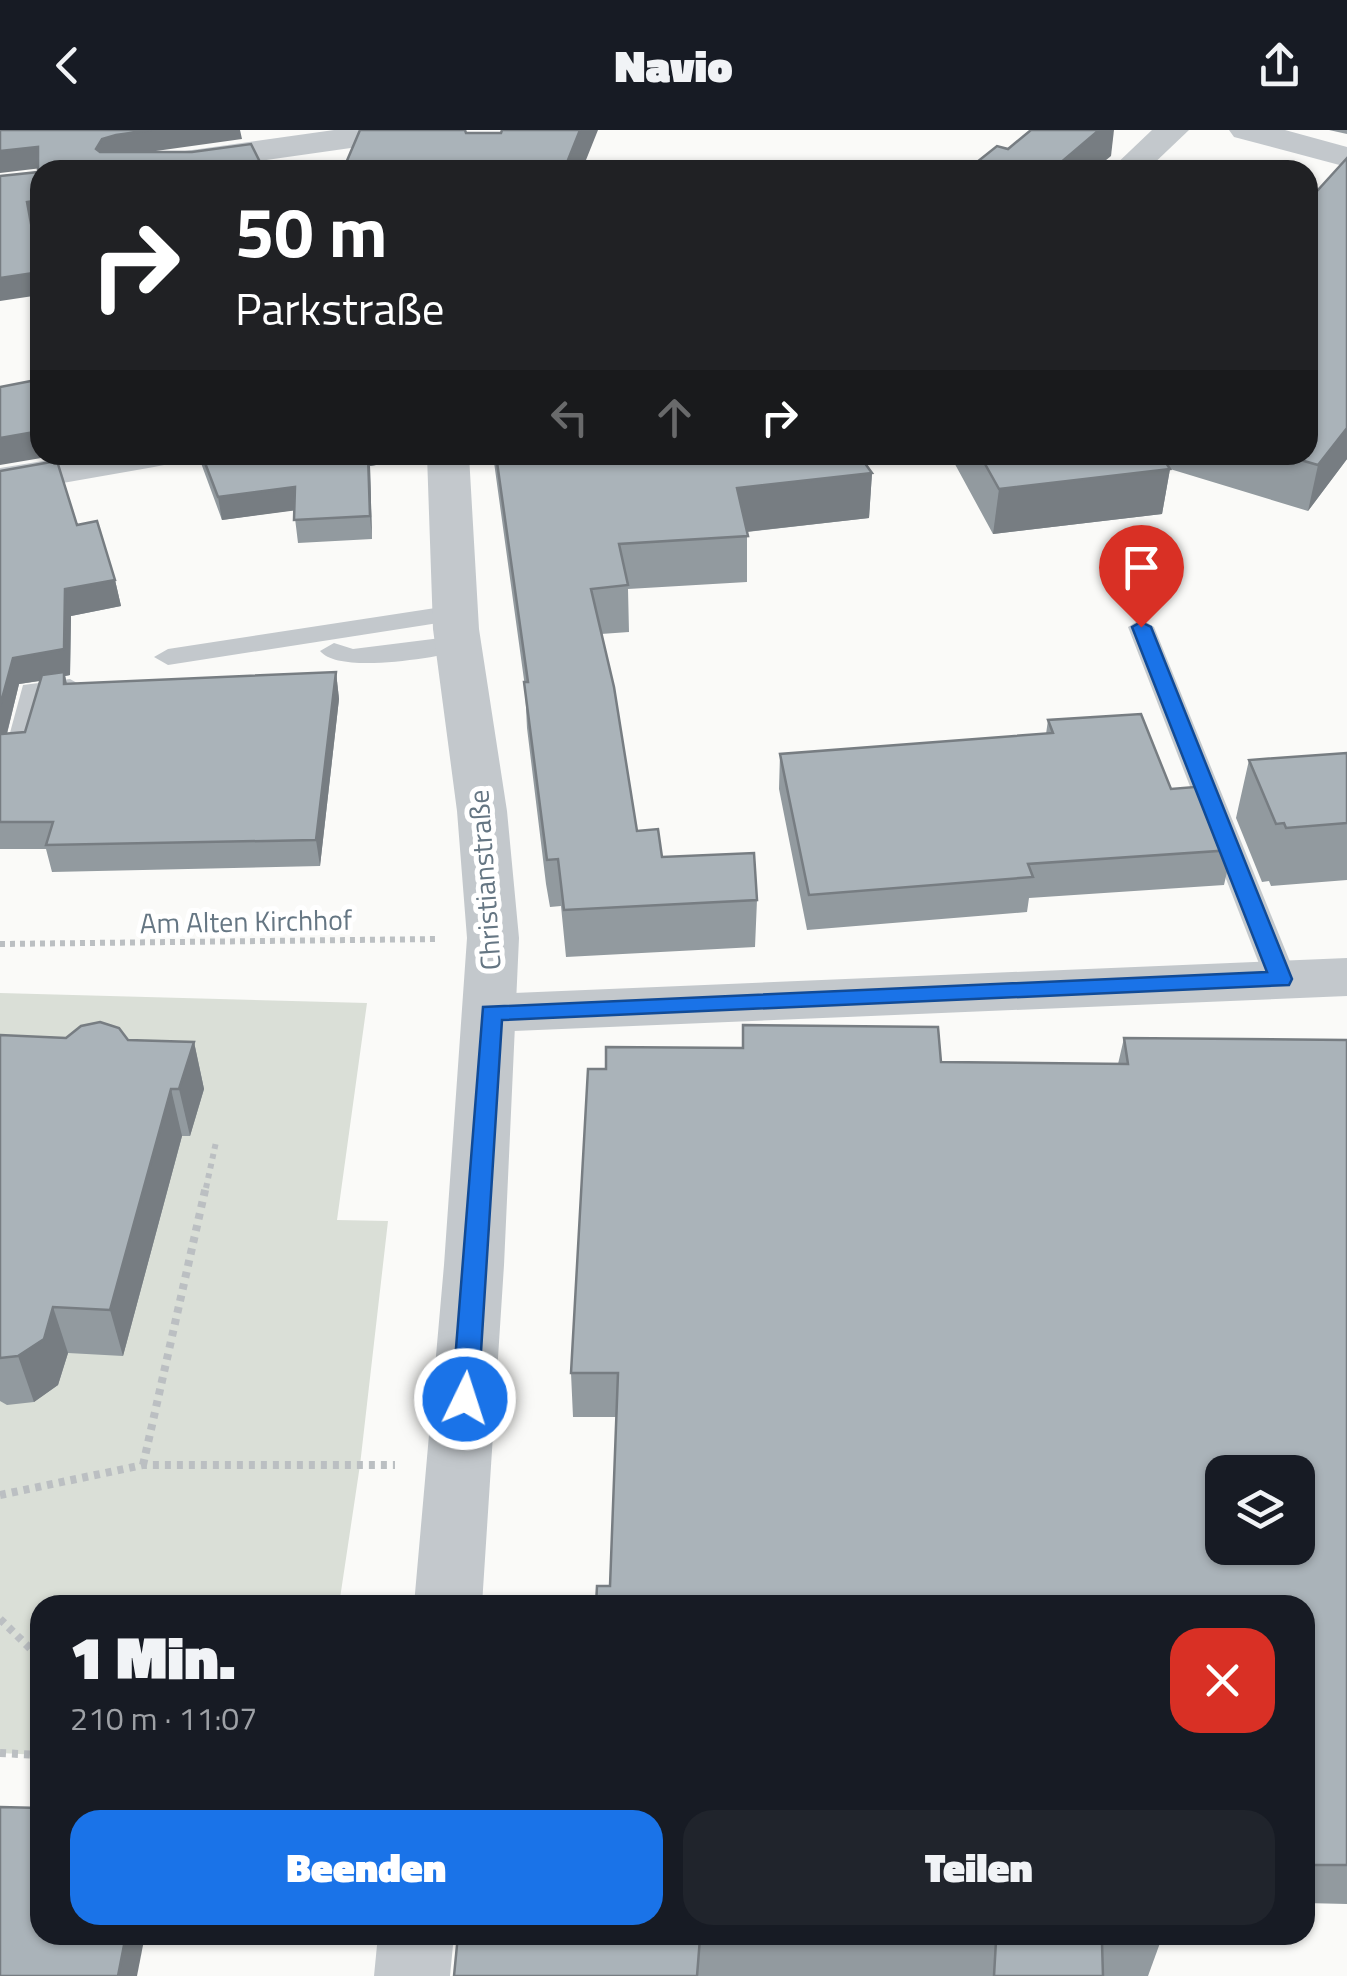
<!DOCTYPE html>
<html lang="de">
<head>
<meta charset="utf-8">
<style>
	:root { --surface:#171b24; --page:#20242c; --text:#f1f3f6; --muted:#9ea1a6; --accent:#1a73e8 }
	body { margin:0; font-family:"Titillium Web",sans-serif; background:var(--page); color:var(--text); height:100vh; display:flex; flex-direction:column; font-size:38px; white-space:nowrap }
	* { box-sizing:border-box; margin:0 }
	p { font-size:32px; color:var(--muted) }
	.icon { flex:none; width:55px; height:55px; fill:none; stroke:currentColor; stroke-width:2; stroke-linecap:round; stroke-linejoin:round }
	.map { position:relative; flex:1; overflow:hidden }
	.drawer { position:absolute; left:30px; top:1465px; width:1285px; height:350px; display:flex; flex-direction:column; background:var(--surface); border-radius:30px; box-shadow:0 2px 8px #0004 }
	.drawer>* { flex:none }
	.banner { position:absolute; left:30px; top:30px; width:1288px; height:305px; border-radius:30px; box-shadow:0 2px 8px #0004; background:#202124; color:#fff; overflow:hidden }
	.fabs { position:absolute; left:1205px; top:1325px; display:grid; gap:20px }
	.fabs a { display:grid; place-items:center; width:110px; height:110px; border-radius:20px; background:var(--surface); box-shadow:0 2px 8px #0004; font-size:50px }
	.pin { position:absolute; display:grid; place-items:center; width:85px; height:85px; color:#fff; margin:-102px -42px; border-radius:50% 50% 50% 0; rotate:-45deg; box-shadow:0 0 10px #0007 }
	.pin .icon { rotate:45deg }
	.me { position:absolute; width:110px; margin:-55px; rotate:4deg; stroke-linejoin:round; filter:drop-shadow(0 0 8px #0008) }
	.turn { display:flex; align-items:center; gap:35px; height:210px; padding:0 40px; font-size:45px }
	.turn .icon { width:130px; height:130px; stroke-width:2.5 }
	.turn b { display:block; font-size:70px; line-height:85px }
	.lanes { display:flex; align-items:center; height:95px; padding:0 40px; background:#0003; justify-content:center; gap:50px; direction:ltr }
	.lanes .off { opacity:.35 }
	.round { display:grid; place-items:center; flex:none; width:105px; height:105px; border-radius:30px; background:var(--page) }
	.headline { display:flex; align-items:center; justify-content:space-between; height:170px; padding:0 40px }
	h1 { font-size:60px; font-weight:800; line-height:75px }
	.action { display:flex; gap:20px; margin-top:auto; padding:20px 40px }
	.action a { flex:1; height:115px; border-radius:30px; background:var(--accent); color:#fff; font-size:40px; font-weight:800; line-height:115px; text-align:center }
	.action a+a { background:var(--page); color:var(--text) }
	header { display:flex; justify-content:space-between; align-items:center; height:130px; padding:0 40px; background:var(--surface); font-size:45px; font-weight:800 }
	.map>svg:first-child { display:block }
	.green { fill:#dadfd7 }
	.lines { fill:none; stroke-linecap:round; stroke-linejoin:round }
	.path-far1 { stroke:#bbbfc2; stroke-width:6; stroke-dasharray:5 5; stroke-linecap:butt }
	.path { stroke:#bbbfc2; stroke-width:8; stroke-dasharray:6 6; stroke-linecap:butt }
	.service { fill:#c3c8cc; fill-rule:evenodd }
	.minor { fill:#c3c8cc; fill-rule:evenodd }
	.tertiary { fill:#c3c8cc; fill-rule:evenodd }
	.wall { fill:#929a9f; fill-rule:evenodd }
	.shaded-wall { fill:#777d82 }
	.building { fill:#aab3b9; stroke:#777d82; stroke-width:2.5; fill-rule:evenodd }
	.route { fill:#1a73e8; stroke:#114b97; stroke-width:2.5 }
	.labels { text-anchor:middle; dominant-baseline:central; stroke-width:10; stroke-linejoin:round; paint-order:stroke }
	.street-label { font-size:28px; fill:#657683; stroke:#fff }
</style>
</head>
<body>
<header><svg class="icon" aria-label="back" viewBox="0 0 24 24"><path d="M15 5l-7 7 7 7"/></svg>Navio<svg class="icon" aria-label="share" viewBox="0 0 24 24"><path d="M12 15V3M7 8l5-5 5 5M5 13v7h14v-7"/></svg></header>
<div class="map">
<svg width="1347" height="1846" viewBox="0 0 1347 1846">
	<rect width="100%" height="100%" fill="#fafaf8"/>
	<!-- green -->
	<path class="green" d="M 0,863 L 367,873 L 337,1090 L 388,1091 L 360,1335 L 339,1475 L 40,1475 L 40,1625 L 0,1623 Z"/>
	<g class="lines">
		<!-- path-far1 -->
		<g class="path-far1">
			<path d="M 0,814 L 439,809"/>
			<path d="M 206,1058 L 216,1012"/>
		</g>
		<!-- path -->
		<g class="path">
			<path d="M 143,1335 L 206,1056"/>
			<path d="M 0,1365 L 143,1335 L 395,1335"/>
			<path d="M 0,1489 L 40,1528"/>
			<path d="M 0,1623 L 40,1625"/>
		</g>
		<!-- service -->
		<g class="service">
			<path d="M 455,475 L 464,477 L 468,483 L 464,489 L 168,535 L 154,527 L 168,519 Z"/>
			<path d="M 1141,489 L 1154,497 L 1297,849 L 1292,857 L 1281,860 L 1270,857 L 1265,849 L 1128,497 Z"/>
			<path d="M 457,506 L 467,508 L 470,514 L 467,520 C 437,527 340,545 320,521 L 334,513 L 353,519 Z"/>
			<path d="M 70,549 L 84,557 L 80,563 L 45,568 L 33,621 L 29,627 L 9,627 L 5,621 L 23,555 Z"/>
		</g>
		<!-- minor -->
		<g class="minor">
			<path d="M 334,0 L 424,0 L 419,7 L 407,10 L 195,40 L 104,40 L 109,33 L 121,30 Z"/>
			<path d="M 1152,0 L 1189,0 L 1147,40 L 1110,40 Z"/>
			<path d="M 1229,0 L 1285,0 L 1347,17 L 1347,37 L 1234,7 Z"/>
			<path d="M 80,325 L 175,325 L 169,334 L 154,337 L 0,364 L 0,338 Z"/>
			<path d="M 1347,828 L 1347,866 L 491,902 L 472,897 L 464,883 L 472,869 L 491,864 Z"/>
		</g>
		<!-- tertiary -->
		<g class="tertiary">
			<path d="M 427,325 L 469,325 L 479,499 L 507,681 L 519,808 L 504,1135 L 482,1475 L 414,1475 L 444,1135 L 467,808 L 457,681 L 433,499 Z"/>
			<path d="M 378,1805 L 454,1805 L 450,1846 L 374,1846 Z"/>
		</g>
	</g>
	<!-- wall -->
	<g class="wall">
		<path d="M 1329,0 L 1347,0 L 1347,4 Z"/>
		<path d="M 198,325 L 381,325 L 382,334 L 370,336 L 372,409 L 298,413 L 294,380 L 222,390 Z"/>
		<path d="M 493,325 L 917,325 L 866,334 L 872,343 L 869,388 L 747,402 L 747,452 L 628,459 L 629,502 L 601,504 L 637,701 L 662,727 L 757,770 L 755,817 L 566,827 L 561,776 L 550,777 L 546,754 L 527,598 L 525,557 Z"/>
		<path d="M 950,325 L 1308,325 L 1347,329 L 1308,381 L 1170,339 L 1162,384 L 993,404 Z"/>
		<path d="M 0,341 L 77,395 L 115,450 L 121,476 L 71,486 L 70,545 L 65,546 L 67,554 L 336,542 L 339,569 L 320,736 L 52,742 L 46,719 L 0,719 ZM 40,551 L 25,602 L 7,604 L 19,554 Z"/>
		<path d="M 1048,590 L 1171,659 L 1232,720 L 1224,755 L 1029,768 L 1027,782 L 807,800 L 779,659 L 780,624 L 1046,604 Z"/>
		<path d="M 1347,623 L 1347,750 L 1271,756 L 1269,751 L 1262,752 L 1236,688 L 1249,630 Z"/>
		<path d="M 743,895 L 941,932 L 1118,934 L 1124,908 L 1347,910 L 1347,1774 L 1305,1773 L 1305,1475 L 610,1456 L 616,1287 L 573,1287 L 571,1243 L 606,939 L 742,918 Z"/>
		<path d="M 0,905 L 194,912 L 204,959 L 190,1006 L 182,1006 L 123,1226 L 68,1223 L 58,1255 L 34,1272 L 7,1275 L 0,1271 Z"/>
		<path d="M 458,1805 L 1160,1813 L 1148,1846 L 454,1846 Z"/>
	</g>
	<!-- shaded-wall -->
	<g class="shaded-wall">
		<path d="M 151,0 L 240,0 L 242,9 L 120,26 L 106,31 L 96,19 L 102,9 L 116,5 Z"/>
		<path d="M 580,0 L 598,0 L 582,40 L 564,40 Z"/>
		<path d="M 1099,0 L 1114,0 L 1111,26 L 1094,40 L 1052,40 Z"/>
		<path d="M 38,17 L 42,38 L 0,43 L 0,21 Z"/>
		<path d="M 40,70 L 40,92 L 31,94 L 27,72 Z"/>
		<path d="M 40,142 L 40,165 L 0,171 L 0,148 Z"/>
		<path d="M 1347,298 L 1347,329 L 1308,381 L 1318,335 Z"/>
		<path d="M 40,301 L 40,325 L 53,326 L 0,335 L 0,308 Z"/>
		<path d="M 368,325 L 381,325 L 382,334 L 370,336 L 372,409 L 370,386 Z"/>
		<path d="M 836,325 L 917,325 L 835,339 Z"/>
		<path d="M 1170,339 L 1162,384 L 993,404 L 999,359 Z"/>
		<path d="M 872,343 L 869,388 L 736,403 L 737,358 Z"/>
		<path d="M 295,357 L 298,380 L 222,390 L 218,367 Z"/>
		<path d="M 115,450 L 121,476 L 71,486 L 70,545 L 65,546 L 70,568 L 64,554 L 64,547 L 19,554 L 2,623 L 0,616 L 0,576 L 13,528 L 65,459 Z"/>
		<path d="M 336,542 L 339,569 L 320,736 L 316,710 Z"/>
		<path d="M 194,912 L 204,959 L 190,1006 L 179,959 Z"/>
		<path d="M 171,959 L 182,1006 L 123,1226 L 110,1180 Z"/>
		<path d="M 53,1177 L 68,1223 L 58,1255 L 34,1272 L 18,1226 Z"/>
		<path d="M 126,1805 L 145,1805 L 137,1846 L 118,1846 Z"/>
	</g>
	<!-- building -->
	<g class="building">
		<path d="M 0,0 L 151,0 L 116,5 L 102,9 L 96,19 L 100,22 L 192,22 L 251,14 L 264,40 L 40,40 L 40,70 L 27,72 L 40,142 L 0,148 L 0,46 L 38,42 L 38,17 L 0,21 Z"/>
		<path d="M 360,0 L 465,0 L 466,3 L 501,3 L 502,0 L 580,0 L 564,40 L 343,40 Z"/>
		<path d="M 1031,0 L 1099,0 L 1052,40 L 967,40 L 997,16 L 1008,19 Z"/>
		<path d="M 1347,28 L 1347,298 L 1318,335 L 1283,325 L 1308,325 L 1308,71 Z"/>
		<path d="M 31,251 L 40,279 L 40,301 L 0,308 L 0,257 Z"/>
		<path d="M 202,325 L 368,325 L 370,386 L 294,390 L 295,357 L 218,367 Z"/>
		<path d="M 496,325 L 859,325 L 872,343 L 737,358 L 748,406 L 619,414 L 628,455 L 591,459 L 614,557 L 637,701 L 658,699 L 662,727 L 754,723 L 757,770 L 564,780 L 558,729 L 547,730 L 544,707 L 524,552 L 528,552 Z"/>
		<path d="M 980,325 L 1161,325 L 1170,339 L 999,359 Z"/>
		<path d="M 57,331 L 77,395 L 97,391 L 115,450 L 65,459 L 64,519 L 13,528 L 0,576 L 0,341 Z"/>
		<path d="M 64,542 L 64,554 L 336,542 L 316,710 L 46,715 L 53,692 L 0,692 L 0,602 L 2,604 L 25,602 L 42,545 Z"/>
		<path d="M 1141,584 L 1171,659 L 1207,656 L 1232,720 L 1028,734 L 1033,747 L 809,765 L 780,624 L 1053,603 L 1048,590 Z"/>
		<path d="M 1347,623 L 1347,693 L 1286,698 L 1284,693 L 1276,694 L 1249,630 Z"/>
		<path d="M 100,892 L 119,898 L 128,910 L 194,912 L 179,959 L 171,959 L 110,1180 L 53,1177 L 44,1209 L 18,1226 L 0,1228 L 0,905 L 66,908 L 81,896 Z"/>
		<path d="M 743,895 L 938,897 L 941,932 L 1128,934 L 1124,908 L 1347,910 L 1347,1735 L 1305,1735 L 1305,1475 L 596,1475 L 597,1456 L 610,1456 L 618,1243 L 571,1243 L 588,939 L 606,939 L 606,917 L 743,918 ZM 1222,1342 L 1298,1342 L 1298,1418 L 1222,1418 Z"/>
		<path d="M 0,1677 L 40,1678 L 40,1805 L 126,1805 L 118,1846 L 0,1846 Z"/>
		<path d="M 458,1805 L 1159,1805 L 1160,1813 L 1102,1813 L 1103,1846 L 994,1846 L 996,1811 L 700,1808 L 697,1846 L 454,1846 Z"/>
	</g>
	<!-- route -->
	<path class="route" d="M 1141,492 L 1151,497 L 1292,849 L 1289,855 L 502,890 L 478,1269 L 474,1277 L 465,1280 L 456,1277 L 452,1269 L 483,877 L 1267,842 L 1132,497 Z"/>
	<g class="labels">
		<!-- street labels -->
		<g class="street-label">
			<text transform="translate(484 750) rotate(-94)">Christianstraße</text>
			<text transform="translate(246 791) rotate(-1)">Am Alten Kirchhof</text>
		</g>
	</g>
</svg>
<div class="fabs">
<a><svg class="icon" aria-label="layers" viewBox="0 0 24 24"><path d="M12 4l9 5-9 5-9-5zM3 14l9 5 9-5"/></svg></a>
</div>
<div class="pin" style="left:1141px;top:497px;background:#d93025"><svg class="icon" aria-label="arrive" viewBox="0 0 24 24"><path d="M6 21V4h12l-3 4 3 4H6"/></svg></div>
<svg class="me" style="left:465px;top:1269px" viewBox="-20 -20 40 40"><circle r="17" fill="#1a73e8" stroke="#fff" stroke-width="3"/><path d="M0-11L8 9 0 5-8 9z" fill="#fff"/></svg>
<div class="banner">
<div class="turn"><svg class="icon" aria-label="right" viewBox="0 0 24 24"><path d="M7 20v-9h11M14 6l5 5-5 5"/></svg><div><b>50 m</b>Parkstraße</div></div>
<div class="lanes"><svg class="icon off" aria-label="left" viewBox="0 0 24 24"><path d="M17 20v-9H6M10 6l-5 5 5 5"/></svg><svg class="icon off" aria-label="ahead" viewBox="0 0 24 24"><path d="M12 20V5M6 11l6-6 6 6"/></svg><svg class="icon" aria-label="right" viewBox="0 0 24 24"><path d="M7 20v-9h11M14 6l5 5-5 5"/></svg></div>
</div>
<section class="drawer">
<div class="headline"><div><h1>1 Min.</h1><p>210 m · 11:07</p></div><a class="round" style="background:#d93025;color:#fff"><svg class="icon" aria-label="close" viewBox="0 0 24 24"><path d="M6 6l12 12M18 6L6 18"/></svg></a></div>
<div class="action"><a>Beenden</a><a>Teilen</a></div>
</section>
</div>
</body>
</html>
